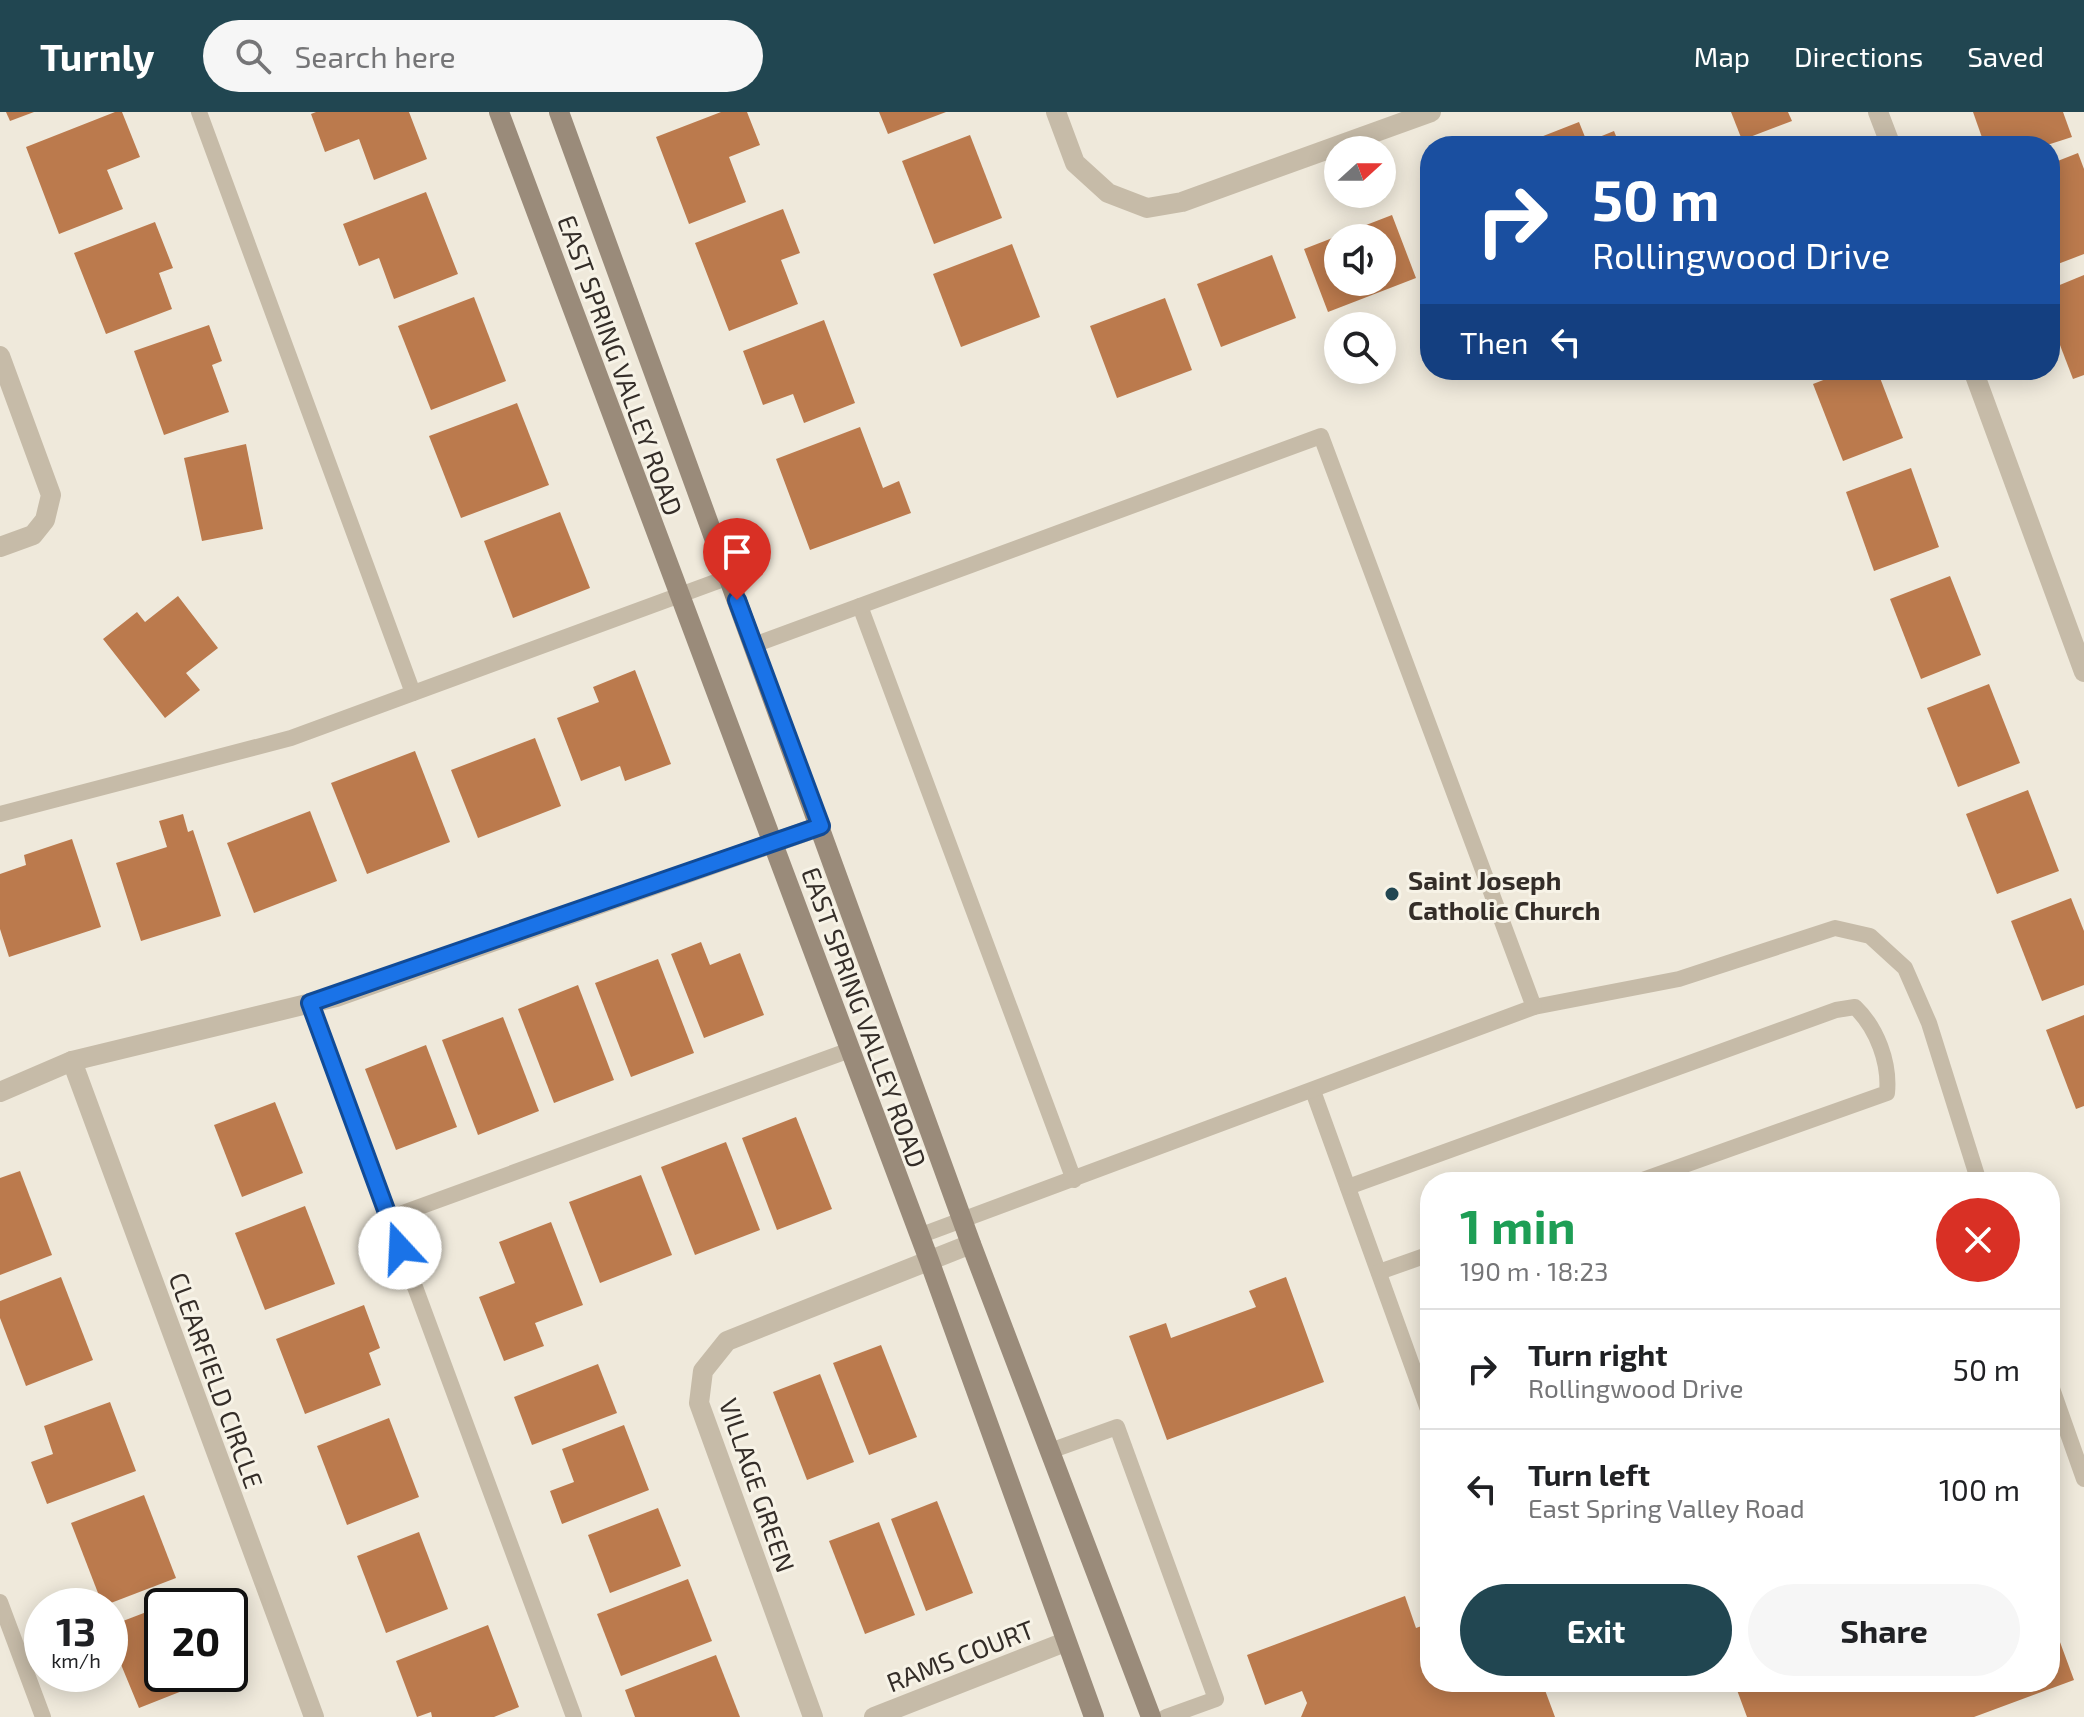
<!DOCTYPE html>
<html lang="en">
<head>
<meta charset="utf-8">
<style>
	:root { --surface:#fff; --page:#f6f6f6; --text:#202124; --muted:#757577; --line:#e0e0e0; --accent:#214651 }
	body { margin:0; font-family:"Exo 2",sans-serif; background:var(--page); color:var(--text); height:100vh; display:flex; flex-direction:column; font-size:30px; white-space:nowrap }
	* { box-sizing:border-box; margin:0 }
	p { font-size:26px; color:var(--muted) }
	.icon { flex:none; width:44px; height:44px; fill:none; stroke:currentColor; stroke-width:2; stroke-linecap:round; stroke-linejoin:round }
	.map { position:relative; flex:1; overflow:hidden }
	.panel { position:absolute; left:1420px; top:1060px; width:640px; height:520px; display:flex; flex-direction:column; background:var(--surface); border-radius:32px; box-shadow:0 4px 20px #0003 }
	.panel>* { flex:none }
	.top-card { position:absolute; left:1420px; top:24px; width:640px; height:244px; border-radius:32px; box-shadow:0 4px 20px #0003; background:#1a4fa0; color:#fff; overflow:hidden }
	.needle { width:52px; rotate:69deg }
	.fabs { position:absolute; left:1324px; top:24px; display:grid; gap:16px }
	.fabs a { display:grid; place-items:center; width:72px; height:72px; border-radius:50%; background:var(--surface); box-shadow:0 4px 20px #0003; font-size:40px }
	.speed { position:absolute; left:24px; top:1476px; display:flex; gap:16px; font-size:40px; font-weight:700; text-align:center }
	.speed>* { display:grid; place-content:center; width:104px; height:104px; border-radius:50%; background:var(--surface); box-shadow:0 4px 20px #0003; line-height:1 }
	.speed small { font-size:20px; font-weight:400 }
	.speed .limit { border:4px solid #111; border-radius:12px; background:#fff; color:#111 }
	.pin { position:absolute; display:grid; place-items:center; width:68px; height:68px; color:#fff; margin:-82px -34px; border-radius:50% 50% 50% 0; rotate:-45deg; box-shadow:0 0 8px #0007 }
	.pin .icon { rotate:45deg }
	.me { position:absolute; width:88px; margin:-44px; rotate:340deg; stroke-linejoin:round; filter:drop-shadow(0 0 6px #0008) }
	.turn { display:flex; align-items:center; gap:28px; height:168px; padding:0 40px; font-size:36px }
	.turn .icon { width:104px; height:104px; stroke-width:2.5 }
	.turn b { display:block; font-size:56px; line-height:68px }
	.then { display:flex; align-items:center; height:76px; padding:0 40px; background:#0003; gap:16px; font-size:30px }
	.round { display:grid; place-items:center; flex:none; width:84px; height:84px; border-radius:42px; background:var(--page) }
	.head { display:flex; align-items:center; justify-content:space-between; height:136px; padding:0 40px }
	h1 { font-size:48px; font-weight:700; line-height:60px; color:#1e9e55 }
	.primary-button { display:flex; gap:16px; margin-top:auto; padding:16px 40px }
	.primary-button a { flex:1; height:92px; border-radius:48px; background:var(--accent); color:#fff; font-size:32px; font-weight:700; line-height:92px; text-align:center }
	.primary-button a+a { background:var(--page); color:var(--text) }
	ul { padding:0; list-style:none }
	li { display:flex; align-items:center; gap:24px; height:120px; padding:0 40px; border-top:2px solid var(--line) }
	li div { flex:1 }
	li b { display:block; font-size:30px }
	li em { font-style:normal }
	header { display:flex; align-items:center; gap:48px; box-sizing:border-box; height:112px; padding:0 40px; background:var(--accent); color:#fff }
	header strong { font-size:38px }
	nav { display:flex; gap:44px; margin-inline-start:auto; font-size:28px }
	.search { width:560px; height:72px; background:var(--page); display:flex; align-items:center; gap:20px; box-sizing:border-box; padding:0 28px; border-radius:44px; color:var(--muted); font-size:30px }
	.map>svg:first-child { display:block }
	.building { fill:#bb7a4d; fill-rule:evenodd }
	.lines { fill:none; stroke-linecap:round; stroke-linejoin:round }
	.lane { stroke:#c6bba8; stroke-width:16 }
	.street { stroke:#c6bba8; stroke-width:20 }
	.secondary { stroke:#9a8b7a; stroke-width:20 }
	.route-casing { stroke:#114b97; stroke-width:20 }
	.route { stroke:#1a73e8; stroke-width:14 }
	.poi-dot { fill:#214651; stroke:#f7f3e7; stroke-width:3 }
	.labels { text-anchor:middle; dominant-baseline:central; stroke-width:6; stroke-linejoin:round; paint-order:stroke }
	.street-label { font-size:26px; fill:#342d28; stroke:#f7f3e7 }
	.poi-label { font-size:26px; font-weight:bold; fill:#342d28; stroke:#f7f3e7; text-anchor:start }
</style>
</head>
<body>
<header>
<strong>Turnly</strong>
<div class="search"><svg class="icon" aria-label="search" viewBox="0 0 24 24"><circle cx="10" cy="10" r="6"/><path d="M15 15l6 6"/></svg>Search here</div>
<nav><a>Map</a><a>Directions</a><a>Saved</a></nav>
</header>
<div class="map">
<svg width="2084" height="1605" viewBox="0 0 2084 1605">
	<rect width="100%" height="100%" fill="#efe9db"/>
	<!-- building -->
	<g class="building">
		<path d="M 6,0 L 34,0 L 10,9 Z"/>
		<path d="M 115,0 L 122,0 L 140,45 L 107,58 L 123,97 L 59,122 L 26,35 Z"/>
		<path d="M 316,0 L 409,0 L 427,47 L 374,68 L 359,27 L 325,40 L 311,2 Z"/>
		<path d="M 721,0 L 747,0 L 760,33 L 729,45 L 746,90 L 689,112 L 656,25 Z"/>
		<path d="M 879,0 L 946,0 L 888,22 Z"/>
		<path d="M 1731,0 L 1788,0 L 1792,9 L 1742,28 Z"/>
		<path d="M 1973,0 L 2063,0 L 2072,25 L 2044,34 L 1985,34 Z"/>
		<path d="M 1579,10 L 1587,30 L 1614,19 L 1620,34 L 1535,34 L 1533,28 Z"/>
		<path d="M 970,23 L 1002,106 L 934,132 L 902,49 Z"/>
		<path d="M 2078,41 L 2084,57 L 2084,142 L 2050,155 L 2050,52 Z"/>
		<path d="M 426,80 L 458,162 L 394,187 L 379,146 L 359,154 L 343,112 Z"/>
		<path d="M 783,97 L 800,141 L 781,148 L 798,192 L 729,219 L 695,131 Z"/>
		<path d="M 1392,103 L 1416,166 L 1328,200 L 1304,137 ZM 1338,126 L 1382,126 L 1382,170 L 1338,170 Z"/>
		<path d="M 155,110 L 173,156 L 159,161 L 172,197 L 106,222 L 74,141 Z"/>
		<path d="M 1012,132 L 1040,205 L 961,235 L 933,162 Z"/>
		<path d="M 1272,143 L 1296,206 L 1221,235 L 1197,172 Z"/>
		<path d="M 2084,163 L 2084,263 L 2073,267 L 2050,207 L 2050,177 Z"/>
		<path d="M 474,185 L 506,269 L 431,298 L 398,214 Z"/>
		<path d="M 1165,186 L 1192,258 L 1117,286 L 1090,214 Z"/>
		<path d="M 824,208 L 855,291 L 804,311 L 793,282 L 763,293 L 743,239 Z"/>
		<path d="M 209,213 L 222,249 L 212,253 L 229,300 L 164,323 L 134,239 Z"/>
		<path d="M 1849,258 L 1877,258 L 1903,326 L 1843,349 L 1813,272 Z"/>
		<path d="M 517,291 L 549,373 L 461,406 L 429,324 Z"/>
		<path d="M 860,315 L 883,376 L 899,369 L 911,401 L 810,438 L 776,347 Z"/>
		<path d="M 246,332 L 263,417 L 202,429 L 184,346 Z"/>
		<path d="M 1911,356 L 1939,435 L 1874,459 L 1846,380 Z"/>
		<path d="M 560,400 L 590,476 L 513,506 L 484,429 Z"/>
		<path d="M 1950,464 L 1981,543 L 1921,567 L 1890,487 Z"/>
		<path d="M 178,484 L 218,536 L 186,561 L 200,578 L 165,606 L 103,527 L 137,500 L 145,510 Z"/>
		<path d="M 635,558 L 671,652 L 625,669 L 620,654 L 581,669 L 557,606 L 599,590 L 593,575 Z"/>
		<path d="M 1989,572 L 2020,651 L 1958,675 L 1927,596 Z"/>
		<path d="M 535,626 L 561,694 L 478,726 L 451,658 Z"/>
		<path d="M 415,639 L 450,730 L 367,762 L 331,671 Z"/>
		<path d="M 2028,678 L 2059,759 L 1997,782 L 1966,702 Z"/>
		<path d="M 310,699 L 337,769 L 254,801 L 227,731 Z"/>
		<path d="M 183,702 L 188,720 L 193,718 L 221,804 L 141,829 L 116,751 L 167,735 L 159,709 Z"/>
		<path d="M 72,727 L 101,815 L 9,845 L 0,817 L 0,762 L 26,753 L 24,743 Z"/>
		<path d="M 2071,786 L 2084,819 L 2084,873 L 2042,889 L 2011,809 Z"/>
		<path d="M 701,830 L 710,853 L 740,841 L 764,903 L 704,926 L 671,842 Z"/>
		<path d="M 658,847 L 694,941 L 631,965 L 595,871 Z"/>
		<path d="M 578,873 L 614,968 L 554,991 L 518,897 Z"/>
		<path d="M 2084,903 L 2084,994 L 2076,997 L 2046,918 Z"/>
		<path d="M 503,905 L 539,999 L 478,1023 L 442,928 Z"/>
		<path d="M 426,933 L 457,1015 L 396,1038 L 365,957 Z"/>
		<path d="M 275,990 L 303,1061 L 242,1085 L 214,1013 Z"/>
		<path d="M 796,1005 L 832,1097 L 777,1118 L 742,1026 Z"/>
		<path d="M 726,1030 L 760,1118 L 695,1143 L 661,1055 Z"/>
		<path d="M 20,1059 L 52,1143 L 0,1163 L 0,1066 Z"/>
		<path d="M 641,1063 L 672,1143 L 600,1171 L 569,1090 Z"/>
		<path d="M 305,1094 L 335,1172 L 265,1198 L 235,1121 Z"/>
		<path d="M 551,1110 L 583,1193 L 535,1211 L 544,1234 L 504,1249 L 479,1185 L 515,1171 L 499,1130 Z"/>
		<path d="M 61,1165 L 93,1248 L 26,1274 L 0,1206 L 0,1189 Z"/>
		<path d="M 1286,1165 L 1324,1270 L 1167,1328 L 1129,1224 L 1166,1211 L 1171,1226 L 1256,1195 L 1249,1179 Z"/>
		<path d="M 364,1193 L 380,1236 L 369,1241 L 381,1273 L 305,1302 L 276,1227 Z"/>
		<path d="M 881,1233 L 917,1325 L 869,1343 L 833,1251 Z"/>
		<path d="M 598,1252 L 617,1301 L 532,1333 L 514,1285 Z"/>
		<path d="M 820,1262 L 854,1350 L 807,1368 L 773,1280 Z"/>
		<path d="M 110,1290 L 136,1359 L 47,1392 L 31,1350 L 53,1342 L 44,1314 Z"/>
		<path d="M 389,1306 L 419,1385 L 347,1413 L 317,1334 Z"/>
		<path d="M 624,1313 L 649,1378 L 562,1412 L 550,1379 L 574,1370 L 562,1337 Z"/>
		<path d="M 144,1383 L 176,1466 L 103,1494 L 71,1411 Z"/>
		<path d="M 937,1389 L 973,1481 L 926,1499 L 891,1407 Z"/>
		<path d="M 658,1396 L 681,1454 L 610,1481 L 588,1423 Z"/>
		<path d="M 879,1410 L 915,1503 L 865,1522 L 829,1429 Z"/>
		<path d="M 419,1420 L 448,1497 L 386,1521 L 357,1444 Z"/>
		<path d="M 688,1467 L 712,1529 L 621,1564 L 597,1502 Z"/>
		<path d="M 1405,1484 L 1416,1516 L 1430,1511 L 1430,1570 L 1542,1570 L 1555,1605 L 1301,1605 L 1307,1591 L 1302,1579 L 1265,1593 L 1247,1543 Z"/>
		<path d="M 162,1494 L 162,1562 L 213,1562 L 215,1566 L 139,1596 L 110,1526 L 110,1514 Z"/>
		<path d="M 2050,1503 L 2074,1568 L 1974,1605 L 1747,1605 L 1734,1570 L 2050,1570 Z"/>
		<path d="M 488,1513 L 519,1595 L 494,1605 L 432,1605 L 431,1600 L 417,1605 L 396,1549 Z"/>
		<path d="M 716,1543 L 740,1605 L 635,1605 L 625,1578 Z"/>
	</g>
	<g class="lines">
		<!-- lane -->
		<g class="lane">
			<path d="M 199,0 L 413,581"/>
			<path d="M 860,494 L 1074,1068"/>
			<path d="M 754,533 L 1321,324 L 1534,895 L 1679,867 L 1835,816 L 1870,824 L 1905,856 L 1929,911 L 1979,1070"/>
			<path d="M 0,702 L 291,626 L 729,465"/>
			<path d="M 310,891 L 574,1605"/>
			<path d="M 1313,979 L 1430,1303"/>
			<path d="M 1348,1075 L 1836,898 L 1855,895 C 1877,916 1890,951 1887,981 L 1637,1070"/>
			<path d="M 389,1106 L 850,938"/>
			<path d="M 919,1124 L 1534,895"/>
			<path d="M 1379,1160 L 1430,1142"/>
			<path d="M 2050,1271 L 2084,1367"/>
			<path d="M 1050,1339 L 1117,1315 L 1216,1587 L 1166,1605"/>
			<path d="M 0,1490 L 43,1605"/>
		</g>
		<!-- street -->
		<g class="street">
			<path d="M 1056,0 L 1075,51 L 1108,81 L 1147,96 L 1182,90 L 1431,0"/>
			<path d="M 1878,0 L 1891,34"/>
			<path d="M 0,244 L 51,383 L 45,408 L 33,423 L 0,435"/>
			<path d="M 1973,258 L 2084,560"/>
			<path d="M 72,949 L 314,1605"/>
			<path d="M 0,980 L 72,949 L 336,885 L 821,714"/>
			<path d="M 813,1605 L 699,1291 L 703,1259 L 727,1229 L 971,1132"/>
			<path d="M 874,1605 L 1065,1530"/>
		</g>
		<!-- secondary -->
		<g class="secondary">
			<path d="M 499,0 L 929,1148 L 1094,1605"/>
			<path d="M 559,0 L 971,1132 L 1151,1605"/>
		</g>
	</g>
	<g class="lines">
		<defs>
			<path id="route" d="M 400,1136 L 310,891 L 821,714 L 737,488"/>
		</defs>
		<!-- route casing -->
		<use href="#route" class="route-casing"/>
		<!-- route -->
		<use href="#route" class="route"/>
	</g>
	<!-- markers -->
	<circle class="poi-dot" cx="1392" cy="782" r="8"/>
	<g class="labels">
		<!-- street labels -->
		<g class="street-label">
			<text transform="translate(621 253) rotate(70)">EAST SPRING VALLEY ROAD</text>
			<text transform="translate(865 905) rotate(70)">EAST SPRING VALLEY ROAD</text>
			<text transform="translate(217 1268) rotate(70)">CLEARFIELD CIRCLE</text>
			<text transform="translate(758 1373) rotate(71)">VILLAGE GREEN</text>
			<text transform="translate(960 1543) rotate(-21)">RAMS COURT</text>
		</g>
		<!-- poi labels -->
		<g class="poi-label">
			<text x="1408" y="767">Saint Joseph<tspan x="1408" dy="30">Catholic Church</tspan></text>
		</g>
	</g>
</svg>
<div class="fabs">
<a><svg class="needle" viewBox="-14 -14 28 28"><path d="M0-13l5 13h-10z" fill="#e53935"/><path d="M0 13l5-13h-10z" fill="#757577"/></svg></a>
<a><svg class="icon" aria-label="sound" viewBox="0 0 24 24"><path d="M4 9h4l5-4v14l-5-4H4zM17 9q2 3 0 6"/></svg></a>
<a><svg class="icon" aria-label="search" viewBox="0 0 24 24"><circle cx="10" cy="10" r="6"/><path d="M15 15l6 6"/></svg></a>
</div>
<div class="speed"><div>13<small>km/h</small></div><div class="limit">20</div></div>
<div class="pin" style="left:737px;top:488px;background:#d93025"><svg class="icon" aria-label="arrive" viewBox="0 0 24 24"><path d="M6 21V4h12l-3 4 3 4H6"/></svg></div>
<svg class="me" style="left:400px;top:1136px" viewBox="-20 -20 40 40"><circle r="19" fill="#fff"/><path d="M0-13L10 11 0 6-10 11z" fill="#1a73e8"/></svg>
<div class="top-card">
<div class="turn"><svg class="icon" aria-label="right" viewBox="0 0 24 24"><path d="M7 20v-9h11M14 6l5 5-5 5"/></svg><div><b>50 m</b>Rollingwood Drive</div></div>
<div class="then">Then<svg class="icon" aria-label="left" viewBox="0 0 24 24"><path d="M17 20v-9H6M10 6l-5 5 5 5"/></svg></div>
</div>
<section class="panel">
<div class="head"><div><h1>1 min</h1><p>190 m · 18:23</p></div><a class="round" style="background:#d93025;color:#fff"><svg class="icon" aria-label="close" viewBox="0 0 24 24"><path d="M6 6l12 12M18 6L6 18"/></svg></a></div>
<ul>
<li><svg class="icon" aria-label="right" viewBox="0 0 24 24"><path d="M7 20v-9h11M14 6l5 5-5 5"/></svg><div><b>Turn right</b><p>Rollingwood Drive</p></div><em>50 m</em></li>
<li><svg class="icon" aria-label="left" viewBox="0 0 24 24"><path d="M17 20v-9H6M10 6l-5 5 5 5"/></svg><div><b>Turn left</b><p>East Spring Valley Road</p></div><em>100 m</em></li>
</ul>
<div class="primary-button"><a>Exit</a><a>Share</a></div>
</section>
</div>
</body>
</html>
